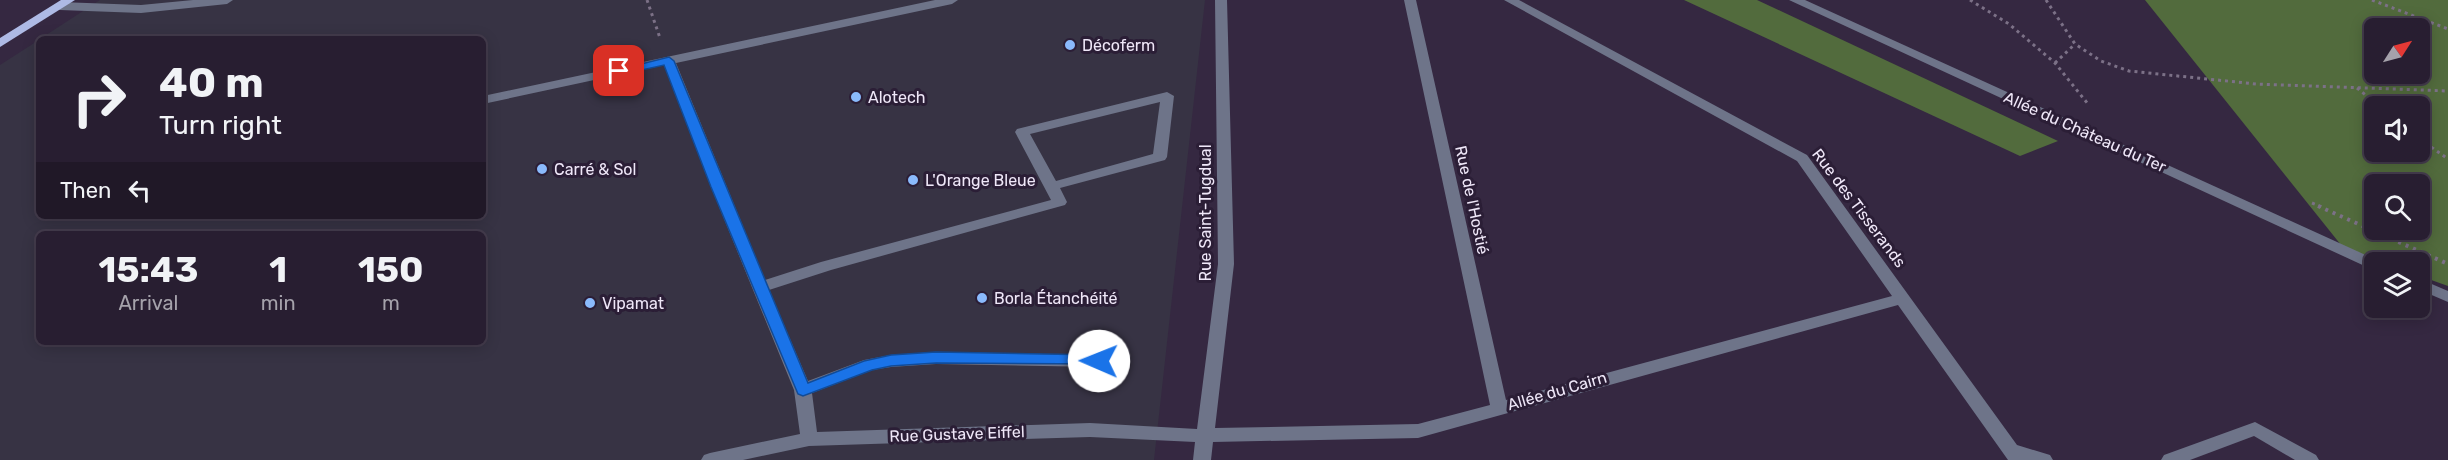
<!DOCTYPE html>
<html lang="en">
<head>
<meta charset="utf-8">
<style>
	:root { --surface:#281e31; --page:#302739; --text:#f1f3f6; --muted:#a5a2ab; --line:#443c4d }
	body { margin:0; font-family:Rubik,sans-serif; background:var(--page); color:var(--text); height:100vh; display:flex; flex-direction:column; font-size:22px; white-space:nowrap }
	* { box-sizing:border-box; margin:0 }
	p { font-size:20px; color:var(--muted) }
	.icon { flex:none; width:33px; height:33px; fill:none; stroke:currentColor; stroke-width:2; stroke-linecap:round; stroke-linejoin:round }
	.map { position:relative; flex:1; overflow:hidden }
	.sheet { position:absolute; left:36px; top:231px; width:450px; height:114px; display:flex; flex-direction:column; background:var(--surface); border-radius:9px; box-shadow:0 3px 15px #0003,0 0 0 2px var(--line) }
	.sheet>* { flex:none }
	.top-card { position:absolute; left:36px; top:36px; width:450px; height:183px; border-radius:9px; box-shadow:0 3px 15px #0003,0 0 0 2px var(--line); background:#281e31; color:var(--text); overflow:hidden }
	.needle { width:39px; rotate:54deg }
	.fabs { position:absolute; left:2364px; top:18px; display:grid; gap:12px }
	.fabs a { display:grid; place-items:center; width:66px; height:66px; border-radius:9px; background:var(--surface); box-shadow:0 3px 15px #0003,0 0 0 2px var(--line); font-size:30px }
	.pin { position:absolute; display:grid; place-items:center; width:51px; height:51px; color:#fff; margin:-26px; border-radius:12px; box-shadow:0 3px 9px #0006 }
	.me { position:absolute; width:66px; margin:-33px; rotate:271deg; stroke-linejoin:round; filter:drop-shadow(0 0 4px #0008) }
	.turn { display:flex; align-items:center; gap:21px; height:126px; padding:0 24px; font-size:27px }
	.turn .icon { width:78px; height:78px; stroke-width:2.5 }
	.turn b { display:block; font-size:42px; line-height:51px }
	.then { display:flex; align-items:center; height:57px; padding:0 24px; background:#0003; gap:12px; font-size:22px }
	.eta { display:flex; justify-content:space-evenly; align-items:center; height:102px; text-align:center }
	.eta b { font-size:36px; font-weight:700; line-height:42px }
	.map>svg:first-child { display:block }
	.commercial { fill:#373344; fill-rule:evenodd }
	.forest { fill:#526b3d; fill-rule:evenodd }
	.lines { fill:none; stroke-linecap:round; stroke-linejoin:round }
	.path-far1 { stroke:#7c7187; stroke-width:3; stroke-dasharray:3 4; stroke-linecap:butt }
	.path { stroke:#7c7187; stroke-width:4; stroke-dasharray:3 5; stroke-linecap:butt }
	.minor { fill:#6e7489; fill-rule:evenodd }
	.major { fill:#aebae5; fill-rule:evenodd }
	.route { fill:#1a73e8; stroke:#114b97; stroke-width:1.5 }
	.poi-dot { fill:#8abafc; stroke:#2b1e36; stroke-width:2 }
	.labels { text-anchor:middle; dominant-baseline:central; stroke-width:6; stroke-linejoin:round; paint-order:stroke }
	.poi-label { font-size:16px; fill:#efe7f8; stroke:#2b1e36; text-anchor:start }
	.street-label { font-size:16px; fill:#efe7f8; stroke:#2b1e36 }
</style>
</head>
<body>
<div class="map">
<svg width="2448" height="460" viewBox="0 0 2448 460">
	<rect width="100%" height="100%" fill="#352841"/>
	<!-- commercial -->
	<path class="commercial" d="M 100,0 L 1205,0 L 1154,460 L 0,460 L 0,65 L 39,40 L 39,216 L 483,216 L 483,39 L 40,39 ZM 39,234 L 483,234 L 483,342 L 39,342 Z"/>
	<!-- forest -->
	<g class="forest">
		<path d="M 1684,0 L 1757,0 L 2058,141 L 2020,156 Z"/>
		<path d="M 2145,0 L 2448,0 L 2448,286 L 2420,276 L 2420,262 L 2381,262 L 2345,250 ZM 2374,28 L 2420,28 L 2420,74 L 2374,74 ZM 2374,106 L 2420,106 L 2420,152 L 2374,152 ZM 2374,184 L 2420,184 L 2420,230 L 2374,230 Z"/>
	</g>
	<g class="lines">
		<!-- path-far1 -->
		<g class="path-far1">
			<path d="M 647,0 L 660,38"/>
			<path d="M 1970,0 L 2009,24 L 2055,63 L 2088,104"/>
			<path d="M 2046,0 L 2075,44 L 2101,61 L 2129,71 L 2256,84 L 2448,91"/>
			<path d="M 2372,0 L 2448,29"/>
			<path d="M 2055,63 L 2075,44"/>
			<path d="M 2357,88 L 2379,106"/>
			<path d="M 2420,139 L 2448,159"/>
			<path d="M 2312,203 L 2322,207"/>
		</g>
		<!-- path -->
		<path class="path" d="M 2318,206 L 2448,264"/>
		<!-- minor -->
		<g class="minor">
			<path d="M 193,0 L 233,0 L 227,4 L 141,13 L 60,10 L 54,6 L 60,2 L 141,5 Z"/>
			<path d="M 935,0 L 958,0 L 952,4 L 676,63 L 765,280 L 821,262 L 1051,200 L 1015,132 L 1017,129 L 1167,92 L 1174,96 L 1167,157 L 1165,160 L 1060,188 L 1067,202 L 1065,205 L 831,270 L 769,290 L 808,381 L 864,360 L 891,355 L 936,352 L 1099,355 L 1105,357 L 1107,361 L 1105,365 L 1099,367 L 936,364 L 891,367 L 872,370 L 812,393 L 817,432 L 1090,423 L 1197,429 L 1218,264 L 1215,0 L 1227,0 L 1234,264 L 1215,428 L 1418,424 L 1490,405 L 1404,0 L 1416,0 L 1506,400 L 1892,296 L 1797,161 L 1504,0 L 1519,0 L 1807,155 L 2017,445 L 2050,455 L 2053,460 L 2008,460 L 1898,305 L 1418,438 L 1213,442 L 1211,460 L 1193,460 L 1195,442 L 1090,437 L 809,446 L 743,460 L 701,460 L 704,455 L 710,453 L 800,434 L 794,390 L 711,187 L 664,65 L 483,104 L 483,96 ZM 1160,102 L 1153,154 L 1056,181 L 1030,134 Z"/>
			<path d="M 1789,0 L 1805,0 L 2381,262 L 2374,262 L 2374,269 L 2369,268 Z"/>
			<path d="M 2420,279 L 2448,291 L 2448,302 L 2420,290 Z"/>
			<path d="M 2255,422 L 2316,455 L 2319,460 L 2295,460 L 2254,436 L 2190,460 L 2161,460 L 2164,455 Z"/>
		</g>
		<!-- major -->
		<path class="major" d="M 61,0 L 75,0 L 0,47 L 0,38 Z"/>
	</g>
	<!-- route -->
	<path class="route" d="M 669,57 L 674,61 L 808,383 L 864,361 L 891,355 L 936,352 L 1099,355 L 1107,361 L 1104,364 L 936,363 L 891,366 L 872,370 L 803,396 L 798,394 L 711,187 L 664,65 L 619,75 L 613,71 Z"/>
	<!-- markers -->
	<g class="poi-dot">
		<circle cx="1070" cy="45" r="6"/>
		<circle cx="856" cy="97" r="6"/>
		<circle cx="542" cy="169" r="6"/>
		<circle cx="913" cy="180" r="6"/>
		<circle cx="982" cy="298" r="6"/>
		<circle cx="590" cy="303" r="6"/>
	</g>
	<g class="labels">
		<!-- poi labels -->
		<g class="poi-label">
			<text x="1082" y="45">Décoferm</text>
			<text x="868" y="97">Alotech</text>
			<text x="554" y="169">Carré &amp; Sol</text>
			<text x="925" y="180">L'Orange Bleue</text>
			<text x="994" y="298">Borla Étanchéité</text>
			<text x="602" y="303">Vipamat</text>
		</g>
		<!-- street labels -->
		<g class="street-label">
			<text transform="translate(2085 132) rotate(24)">Allée du Château du Ter</text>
			<text transform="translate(1472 200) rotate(78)">Rue de l'Hostié</text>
			<text transform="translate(1859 208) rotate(53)">Rue des Tisserands</text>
			<text transform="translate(1205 213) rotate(-90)">Rue Saint-Tugdual</text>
			<text transform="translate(1557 391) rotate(-16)">Allée du Cairn</text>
			<text transform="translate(957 434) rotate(-2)">Rue Gustave Eiffel</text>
		</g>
	</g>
</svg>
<div class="fabs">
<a><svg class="needle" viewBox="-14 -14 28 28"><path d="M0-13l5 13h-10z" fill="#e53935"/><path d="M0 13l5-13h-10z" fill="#a5a2ab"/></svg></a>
<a><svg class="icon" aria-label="sound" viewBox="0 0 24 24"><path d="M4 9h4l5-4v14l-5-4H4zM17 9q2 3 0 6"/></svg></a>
<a><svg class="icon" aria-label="search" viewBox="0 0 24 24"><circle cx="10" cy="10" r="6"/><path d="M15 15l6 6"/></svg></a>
<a><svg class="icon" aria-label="layers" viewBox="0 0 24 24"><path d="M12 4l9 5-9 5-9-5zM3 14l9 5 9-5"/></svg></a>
</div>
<div class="pin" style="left:619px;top:71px;background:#d93025"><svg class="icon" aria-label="arrive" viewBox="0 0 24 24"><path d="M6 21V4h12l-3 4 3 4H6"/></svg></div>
<svg class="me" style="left:1099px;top:361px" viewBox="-20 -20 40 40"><circle r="19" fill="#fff"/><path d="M0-13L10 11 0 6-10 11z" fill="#1a73e8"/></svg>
<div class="top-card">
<div class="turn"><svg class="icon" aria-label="right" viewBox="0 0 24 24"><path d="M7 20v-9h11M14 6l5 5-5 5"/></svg><div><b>40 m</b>Turn right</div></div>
<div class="then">Then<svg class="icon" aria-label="left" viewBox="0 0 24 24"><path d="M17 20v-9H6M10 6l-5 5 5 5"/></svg></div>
</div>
<section class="sheet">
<div class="eta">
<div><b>15:43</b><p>Arrival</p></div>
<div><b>1</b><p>min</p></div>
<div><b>150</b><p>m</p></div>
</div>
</section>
</div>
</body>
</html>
